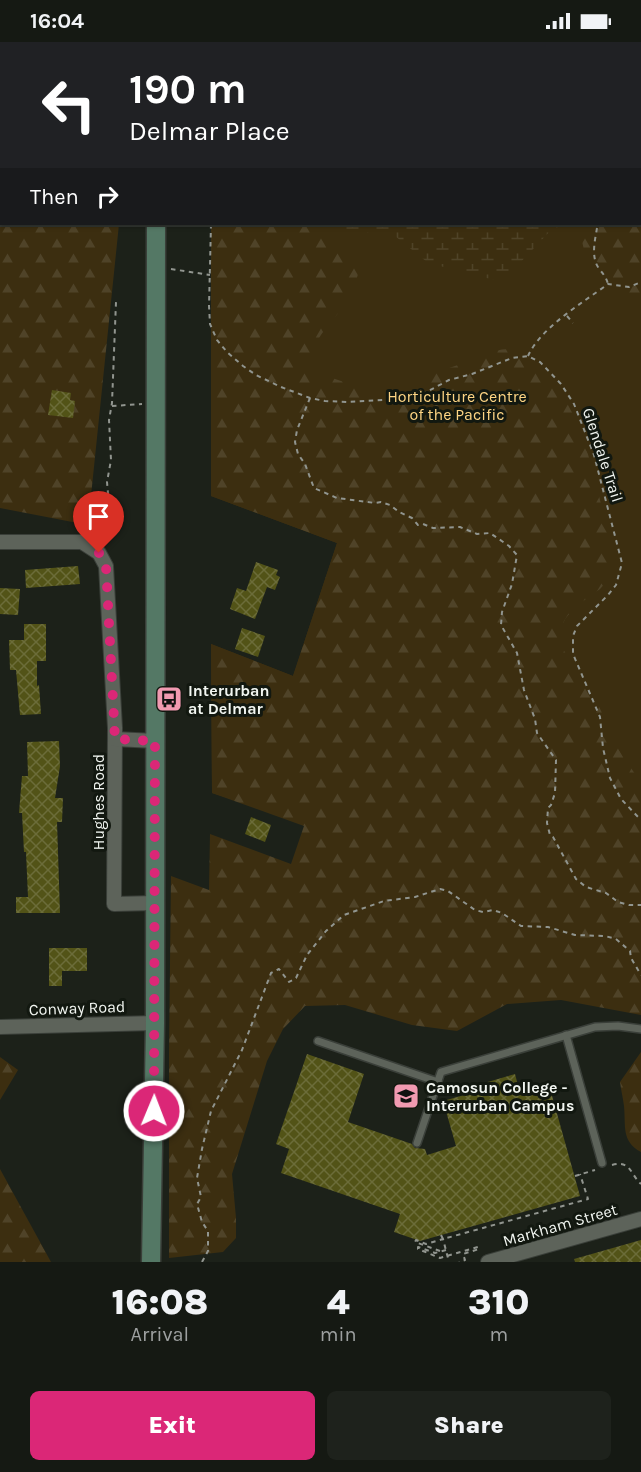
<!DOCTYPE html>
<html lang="en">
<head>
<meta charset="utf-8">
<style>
	:root { --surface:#151913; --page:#1e221c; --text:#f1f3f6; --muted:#9da0a0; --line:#343833; --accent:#db2777 }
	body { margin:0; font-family:Karla,sans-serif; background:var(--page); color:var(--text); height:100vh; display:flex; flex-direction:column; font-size:22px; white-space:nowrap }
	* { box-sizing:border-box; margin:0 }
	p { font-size:20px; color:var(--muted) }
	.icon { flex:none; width:33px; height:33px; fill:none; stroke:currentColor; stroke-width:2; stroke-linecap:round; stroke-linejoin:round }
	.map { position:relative; height:1220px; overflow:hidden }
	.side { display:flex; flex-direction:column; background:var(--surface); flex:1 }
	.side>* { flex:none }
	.guide { position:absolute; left:0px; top:0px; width:642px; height:183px; box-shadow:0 2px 4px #0004,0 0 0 2px var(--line); background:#202124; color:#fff; overflow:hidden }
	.pin { position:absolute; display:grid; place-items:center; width:51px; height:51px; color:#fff; margin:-62px -26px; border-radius:50% 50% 50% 0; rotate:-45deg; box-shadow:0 0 6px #0007 }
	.pin .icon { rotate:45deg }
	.me { position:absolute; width:66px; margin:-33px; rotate:1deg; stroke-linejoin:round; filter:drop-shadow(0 0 4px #0008) }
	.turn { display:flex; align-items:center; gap:21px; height:126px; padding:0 30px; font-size:27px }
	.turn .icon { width:78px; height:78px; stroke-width:2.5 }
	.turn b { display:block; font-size:42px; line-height:51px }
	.then { display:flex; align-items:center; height:57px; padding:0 30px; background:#0003; gap:12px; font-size:22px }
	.eta { display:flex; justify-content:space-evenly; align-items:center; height:102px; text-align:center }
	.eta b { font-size:36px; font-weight:800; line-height:42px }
	.cta { display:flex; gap:12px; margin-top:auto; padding:12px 30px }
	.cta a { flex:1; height:69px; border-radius:9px; background:var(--accent); color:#fff; font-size:24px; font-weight:800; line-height:69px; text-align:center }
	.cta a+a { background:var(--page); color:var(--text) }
	.status { display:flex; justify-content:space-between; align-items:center; height:42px; padding:0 30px; background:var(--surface); direction:ltr }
	.status svg { height:16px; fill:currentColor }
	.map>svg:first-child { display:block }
	.green { fill:#3c2e10 }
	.forest { fill:url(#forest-firs) }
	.wetland { fill:url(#wetland-marsh) }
	.water { fill:url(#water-ripples) }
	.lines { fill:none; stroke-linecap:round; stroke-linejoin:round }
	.stream { stroke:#0f3c3a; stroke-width:4 }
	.building { fill:url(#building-cross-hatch) }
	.lane-casing { stroke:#3a3f39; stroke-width:10 }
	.street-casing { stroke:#3a3f39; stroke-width:16 }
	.secondary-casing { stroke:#3a3f39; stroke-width:21 }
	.path { stroke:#91958f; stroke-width:2; stroke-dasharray:4.5 4.5; stroke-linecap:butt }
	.lane { stroke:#5d635a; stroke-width:7 }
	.street { stroke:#5d635a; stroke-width:14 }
	.secondary { stroke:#547865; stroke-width:18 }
	.route { stroke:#db2777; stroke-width:10; stroke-dasharray:0 18 }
	.labels { text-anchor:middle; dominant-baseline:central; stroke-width:6; stroke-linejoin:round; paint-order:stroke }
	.park-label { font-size:16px; fill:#fed584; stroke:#121810 }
	.street-label { font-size:16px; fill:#f2f6f1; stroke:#121810 }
	.poi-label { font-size:16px; font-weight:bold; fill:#f2f6f1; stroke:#121810; text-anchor:start }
</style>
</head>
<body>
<div class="status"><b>16:04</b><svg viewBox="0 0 49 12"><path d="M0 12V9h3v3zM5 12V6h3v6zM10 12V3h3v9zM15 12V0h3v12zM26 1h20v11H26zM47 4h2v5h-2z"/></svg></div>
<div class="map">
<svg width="641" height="1220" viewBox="0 0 641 1220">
	<defs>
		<pattern id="forest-firs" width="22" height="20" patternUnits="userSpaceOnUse" patternTransform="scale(1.5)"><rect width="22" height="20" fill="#3c2e10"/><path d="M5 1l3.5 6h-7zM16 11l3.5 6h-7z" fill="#4f4328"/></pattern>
		<pattern id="wetland-marsh" width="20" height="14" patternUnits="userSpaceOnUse" patternTransform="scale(1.5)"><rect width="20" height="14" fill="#3c2e10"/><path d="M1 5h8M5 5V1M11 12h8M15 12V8" fill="none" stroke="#4f4328"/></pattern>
		<pattern id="water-ripples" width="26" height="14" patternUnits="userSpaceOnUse" patternTransform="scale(1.5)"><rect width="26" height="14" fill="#0f3c3a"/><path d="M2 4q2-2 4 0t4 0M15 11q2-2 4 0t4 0" fill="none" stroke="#325957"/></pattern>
		<pattern id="building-cross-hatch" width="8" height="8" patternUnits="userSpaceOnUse" patternTransform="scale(1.5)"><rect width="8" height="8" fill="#525317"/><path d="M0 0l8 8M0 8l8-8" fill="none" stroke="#6b6c39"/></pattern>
	</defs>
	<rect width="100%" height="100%" fill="#1c2119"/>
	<!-- green -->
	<path class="green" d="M 211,0 L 641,0 L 641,887 L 212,751 L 211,602 L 293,634 L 337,501 L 211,454 L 211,182 L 640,182 L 640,2 Z"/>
	<!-- forest -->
	<g class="forest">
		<path d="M 0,0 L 105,1 L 2,2 L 2,182 L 119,182 L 88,483 L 0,466 Z"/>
		<path d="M 641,147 L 641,267 L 605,227 L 584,208 L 580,190 L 590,182 L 640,182 Z"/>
		<path d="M 211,182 L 303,182 L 348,211 L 358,232 C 356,238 355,245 352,250 C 340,277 305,297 312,329 L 367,348 L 389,363 L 407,361 L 423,332 C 434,330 444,328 455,324 C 472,319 492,306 511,307 C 520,307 526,317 533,322 C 574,354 586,401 598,450 C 604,474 610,498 613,522 L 613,530 L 607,539 L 600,547 L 575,565 L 565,577 L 560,590 L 560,601 L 570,620 L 584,632 L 619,708 L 641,741 L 641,973 L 561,958 L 507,962 L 457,989 L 412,983 L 345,963 L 305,964 L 283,987 L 267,1019 L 232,1132 L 236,1176 L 236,1196 L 223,1210 L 169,1216 L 169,1010 L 171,834 L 209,848 L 210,792 L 291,822 L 304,784 L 212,751 L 211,602 L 293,634 L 337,501 L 211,454 Z"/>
		<path d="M 641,1010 L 641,1110 C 621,1099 626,1084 624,1064 C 623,1056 621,1048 620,1040 Z"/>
		<path d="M 0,1015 L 18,1028 L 0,1058 Z"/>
		<path d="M 0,1127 L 51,1220 L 0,1220 Z"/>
	</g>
	<!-- wetland -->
	<path class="wetland" d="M 332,182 L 565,182 L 551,188 L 503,239 L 470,233 L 427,220 L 395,194 L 343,187 Z"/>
	<!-- water -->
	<path class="water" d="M 362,0 L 641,0 L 641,117 L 640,2 Z"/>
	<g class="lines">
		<!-- stream -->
		<g class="stream">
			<path d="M 290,0 L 291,2"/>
			<path d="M 640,133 L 641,133"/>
		</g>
	</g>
	<!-- building -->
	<g class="building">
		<path d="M 52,348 L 71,351 L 70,358 L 75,359 L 73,376 L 48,373 Z"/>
		<path d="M 256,520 L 278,528 L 276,533 L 280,535 L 275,548 L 267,545 L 255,577 L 230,567 L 237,546 L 246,549 Z"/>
		<path d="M 78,524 L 80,542 L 26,546 L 25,528 Z"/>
		<path d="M 0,546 L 20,547 L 18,573 L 0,572 Z"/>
		<path d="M 24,582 L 46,582 L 46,619 L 37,619 L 37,644 L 39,643 L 41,672 L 20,673 L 16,628 L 10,628 L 9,598 L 24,598 Z"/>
		<path d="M 242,586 L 265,594 L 258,615 L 235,607 Z"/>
		<path d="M 59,699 L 60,724 L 55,756 L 63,756 L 62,780 L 57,780 L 60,871 L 16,871 L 16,855 L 28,855 L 26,810 L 24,810 L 22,771 L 19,771 L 22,734 L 28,734 L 27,700 Z"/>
		<path d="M 251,775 L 271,783 L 265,800 L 245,792 Z"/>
		<path d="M 49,906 L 87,906 L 87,929 L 62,929 L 62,944 L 49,944 Z"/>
		<path d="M 307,1012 L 364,1032 L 348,1080 L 412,1102 L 415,1106 L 425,1107 L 427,1113 L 456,1104 L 443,1059 L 475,1050 L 474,1044 L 515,1032 L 520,1051 L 549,1043 L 580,1154 L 420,1199 L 394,1190 L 400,1172 L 281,1131 L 289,1107 L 276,1102 Z"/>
		<path d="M 641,1198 L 641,1220 L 575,1220 L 574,1217 Z"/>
	</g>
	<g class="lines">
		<defs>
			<g id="lane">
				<path d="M 566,993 L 602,1121"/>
				<path d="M 318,999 L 438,1040"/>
				<path d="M 417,1101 L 441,1030 L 595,985 L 618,984 L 641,987"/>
			</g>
			<g id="street">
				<path d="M 0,500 L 82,500 L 99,511 L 106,524 L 115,686 L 114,862 L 155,861"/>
				<path d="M 115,697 L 155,699"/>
				<path d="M 0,985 L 155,981"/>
				<path d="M 488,1220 L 641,1177"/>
			</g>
			<g id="secondary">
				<path d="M 157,2 L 157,0"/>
				<path d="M 151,1220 L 155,981 L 156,182"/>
			</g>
		</defs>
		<!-- lane casing -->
		<use href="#lane" class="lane-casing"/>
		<!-- street casing -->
		<use href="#street" class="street-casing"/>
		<!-- secondary casing -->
		<use href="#secondary" class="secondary-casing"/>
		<!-- path -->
		<g class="path">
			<path d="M 185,2 L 185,0"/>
			<path d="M 211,182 L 209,264 L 210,282 L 217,298 L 227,310 L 243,324 L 256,333 L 281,345 L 310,356 L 325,359 L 347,360 L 402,357 L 419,354 L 449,338 L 472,332 L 512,316 L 528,314 L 540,320 L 561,342 L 574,362 L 594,413 L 622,521 L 616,543 L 608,553 L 577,584 L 573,594 L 573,612 L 600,675 L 603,706 L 610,736 L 621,757 L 641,778"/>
			<path d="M 597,186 C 595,198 591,214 598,225 C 602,231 606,234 608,242"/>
			<path d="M 171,227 L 210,233"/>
			<path d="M 567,274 L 573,281"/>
			<path d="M 528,314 C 541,285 584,260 608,242 L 629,245 L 641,240"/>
			<path d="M 310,356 L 297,388 L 295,400 L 298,412 L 305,422 L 314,446 L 337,456 L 375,461 L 381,460 L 390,463 L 399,470 L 412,476 L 418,483 L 423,482 L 433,486 L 460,485 L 477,492 L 490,491 L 509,504 L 517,513 L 512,542 L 502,570 L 501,583 L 517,611 L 524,648 L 535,677 L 537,691 L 556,718 L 555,751 L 551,763 L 548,766 L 547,781 L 550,793 L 553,795 L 576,837 L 586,845 L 606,851 L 618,860 L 629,863 L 641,863"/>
			<path d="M 112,364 L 142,362"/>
			<path d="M 104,497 L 110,474 L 107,440 L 111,418 L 109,378 L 112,361 L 116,260"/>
			<path d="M 612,1123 C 631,1118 630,1132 641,1142"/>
			<path d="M 575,1134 L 595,1128"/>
			<path d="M 441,1193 L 443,1197 L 588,1157 L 580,1132"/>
			<path d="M 446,1208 L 435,1211 L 418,1205 L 418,1207 L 440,1216 L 478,1205 L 479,1207 L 463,1212 L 465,1218 L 459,1220"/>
			<path d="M 440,1209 L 415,1200 L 416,1198 L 426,1202 L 443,1197 L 449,1220"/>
			<path d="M 202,1220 L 208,1209 L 208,1189 L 202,1180 L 197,1162 L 201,1155 L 197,1136 L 202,1107 L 211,1069 L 242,1008 L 271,931 L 279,927 L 289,940 L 296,936 L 307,913 L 326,889 L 344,873 L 384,859 L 415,855 L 440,847 L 448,849 L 475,868 L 483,870 L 493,868 L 502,871 L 521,884 L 548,885 L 575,893 L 605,894 L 616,897 L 630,909 L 631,916 L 641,933"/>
		</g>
		<!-- lane -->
		<use href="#lane" class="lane"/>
		<!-- street -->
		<use href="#street" class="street"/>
		<!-- secondary -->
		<use href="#secondary" class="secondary"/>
	</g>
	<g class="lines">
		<!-- route -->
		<path class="route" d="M 99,511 L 106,524 L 115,697 L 155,699 L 154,1069"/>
	</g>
	<!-- icons -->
	<defs>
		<symbol id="bus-square" viewBox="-11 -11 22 22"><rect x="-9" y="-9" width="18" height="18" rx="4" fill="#f19ab1" stroke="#121810"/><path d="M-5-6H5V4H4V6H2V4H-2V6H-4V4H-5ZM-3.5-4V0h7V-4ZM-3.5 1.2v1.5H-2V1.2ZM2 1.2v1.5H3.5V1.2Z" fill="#111"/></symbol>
		<symbol id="university-square" viewBox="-11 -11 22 22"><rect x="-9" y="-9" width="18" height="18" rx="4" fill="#f19ab1" stroke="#121810"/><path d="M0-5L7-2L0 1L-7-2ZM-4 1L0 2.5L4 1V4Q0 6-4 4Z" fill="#111"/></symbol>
	</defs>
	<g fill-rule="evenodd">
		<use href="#bus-square" x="154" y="642" width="30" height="30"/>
		<use href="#university-square" x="391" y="1039" width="30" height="30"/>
	</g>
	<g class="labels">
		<!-- park labels -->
		<g class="park-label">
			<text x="457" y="354">Horticulture Centre<tspan x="457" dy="18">of the Pacific</tspan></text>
		</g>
		<!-- street labels -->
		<g class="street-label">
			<text transform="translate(603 413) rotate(72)">Glendale Trail</text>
			<text transform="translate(98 760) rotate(-90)">Hughes Road</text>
			<text transform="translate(77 966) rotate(-2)">Conway Road</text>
			<text transform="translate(560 1183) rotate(-16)">Markham Street</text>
		</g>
		<!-- poi labels -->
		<g class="poi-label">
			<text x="188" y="648">Interurban<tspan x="188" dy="18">at Delmar</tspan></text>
			<text x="426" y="1045">Camosun College -<tspan x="426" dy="18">Interurban Campus</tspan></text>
		</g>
	</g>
</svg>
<div class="pin" style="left:99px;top:511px;background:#d93025"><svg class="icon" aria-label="arrive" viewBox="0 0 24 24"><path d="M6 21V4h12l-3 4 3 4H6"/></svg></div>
<svg class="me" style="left:154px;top:1069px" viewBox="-20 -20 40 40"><circle r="17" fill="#db2777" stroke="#fff" stroke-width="3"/><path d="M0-11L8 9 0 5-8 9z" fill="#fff"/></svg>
<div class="guide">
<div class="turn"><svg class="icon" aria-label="left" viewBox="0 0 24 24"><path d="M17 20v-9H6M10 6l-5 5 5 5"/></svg><div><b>190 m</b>Delmar Place</div></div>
<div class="then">Then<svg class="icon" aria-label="right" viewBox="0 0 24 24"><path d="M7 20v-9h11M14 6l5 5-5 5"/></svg></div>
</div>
</div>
<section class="side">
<div class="eta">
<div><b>16:08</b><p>Arrival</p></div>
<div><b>4</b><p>min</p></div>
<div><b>310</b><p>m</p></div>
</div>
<div class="cta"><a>Exit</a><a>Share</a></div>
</section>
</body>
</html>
